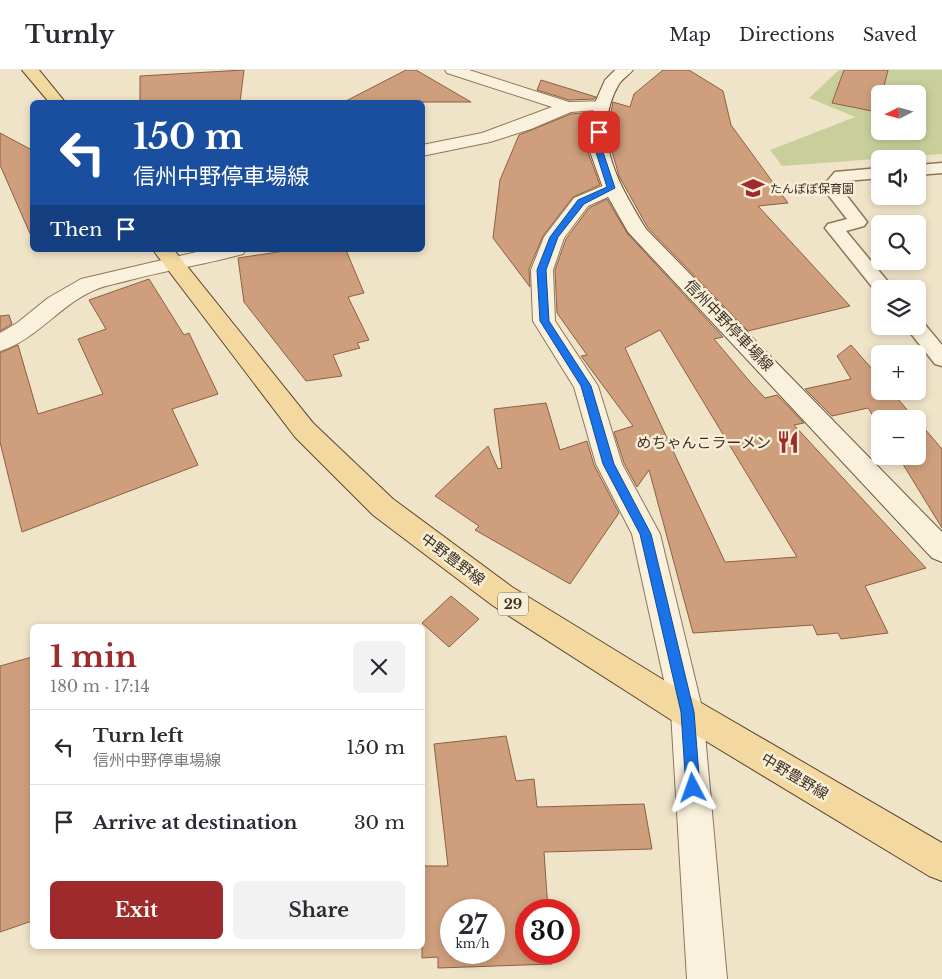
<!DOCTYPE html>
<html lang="en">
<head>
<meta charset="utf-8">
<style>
	:root { --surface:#fff; --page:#f2f2f3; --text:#2b2b33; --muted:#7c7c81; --line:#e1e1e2; --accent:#9e2a2b }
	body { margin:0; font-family:"Libre Baskerville","Noto Sans JP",serif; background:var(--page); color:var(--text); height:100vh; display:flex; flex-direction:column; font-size:19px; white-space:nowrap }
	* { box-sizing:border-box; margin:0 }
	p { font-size:16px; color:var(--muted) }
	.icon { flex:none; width:28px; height:28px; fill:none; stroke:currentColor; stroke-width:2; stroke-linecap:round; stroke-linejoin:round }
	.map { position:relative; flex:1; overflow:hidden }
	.sheet { position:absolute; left:30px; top:554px; width:395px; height:325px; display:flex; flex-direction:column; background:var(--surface); border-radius:8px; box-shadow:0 2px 8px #0003 }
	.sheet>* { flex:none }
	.hud { position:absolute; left:30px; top:30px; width:395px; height:152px; border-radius:8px; box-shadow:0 2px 8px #0003; background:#1a4fa0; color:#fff; overflow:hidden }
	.needle { width:32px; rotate:264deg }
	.fabs { position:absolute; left:871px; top:15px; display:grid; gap:10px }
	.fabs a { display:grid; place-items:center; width:55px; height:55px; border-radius:8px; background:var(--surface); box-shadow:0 2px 8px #0003; font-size:25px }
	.speed { position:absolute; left:440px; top:829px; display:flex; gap:10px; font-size:25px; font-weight:700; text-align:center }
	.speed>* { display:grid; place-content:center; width:65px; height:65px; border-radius:50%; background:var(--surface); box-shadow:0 2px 8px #0003; line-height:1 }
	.speed small { font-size:12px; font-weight:400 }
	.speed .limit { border:8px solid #d22; background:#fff; color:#111 }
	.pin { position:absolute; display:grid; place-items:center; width:42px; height:42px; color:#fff; margin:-21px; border-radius:10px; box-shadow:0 2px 8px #0006 }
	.me { position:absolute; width:55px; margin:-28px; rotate:356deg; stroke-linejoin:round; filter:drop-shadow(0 0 4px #0008) }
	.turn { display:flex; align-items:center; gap:18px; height:105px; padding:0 20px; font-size:22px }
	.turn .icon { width:65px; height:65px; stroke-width:2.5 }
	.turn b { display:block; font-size:35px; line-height:42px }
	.then { display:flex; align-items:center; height:48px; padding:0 20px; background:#0003; gap:10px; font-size:19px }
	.round { display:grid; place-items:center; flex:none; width:52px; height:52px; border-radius:8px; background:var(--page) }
	.head { display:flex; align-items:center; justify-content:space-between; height:85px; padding:0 20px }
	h1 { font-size:30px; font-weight:700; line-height:38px; color:var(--accent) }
	.primary-button { display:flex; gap:10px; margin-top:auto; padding:10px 20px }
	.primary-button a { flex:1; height:58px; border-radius:8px; background:var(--accent); color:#fff; font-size:20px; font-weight:700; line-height:58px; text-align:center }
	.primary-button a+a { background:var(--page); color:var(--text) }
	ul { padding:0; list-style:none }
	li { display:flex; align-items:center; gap:15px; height:75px; padding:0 20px; border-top:1px solid var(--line) }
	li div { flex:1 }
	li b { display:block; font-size:19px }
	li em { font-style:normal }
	header { display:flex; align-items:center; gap:30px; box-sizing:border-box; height:70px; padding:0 25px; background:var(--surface); border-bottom:1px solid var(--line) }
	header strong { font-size:24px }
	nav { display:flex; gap:28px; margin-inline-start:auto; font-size:18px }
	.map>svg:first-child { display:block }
	.green { fill:#c9cf9b; fill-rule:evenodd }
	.building { fill:#cf9f7d; stroke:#8d5f41; fill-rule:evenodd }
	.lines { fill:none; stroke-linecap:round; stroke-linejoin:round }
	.service-casing { stroke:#8d765c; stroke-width:3 }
	.minor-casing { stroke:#8d765c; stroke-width:2 }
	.secondary-casing { stroke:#6f573f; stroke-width:2 }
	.primary-casing { stroke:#5b4430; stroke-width:2 }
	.service { fill:#faf1dc; fill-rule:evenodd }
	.minor { fill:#faf1dc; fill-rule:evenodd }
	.secondary { fill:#faf1dc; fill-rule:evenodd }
	.primary { fill:#f3d9a0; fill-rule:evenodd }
	.route { fill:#1a73e8; stroke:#114b97 }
	.labels { text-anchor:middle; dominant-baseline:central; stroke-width:5; stroke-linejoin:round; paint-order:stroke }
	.far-poi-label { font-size:12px; fill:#3d2e20; stroke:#f7eed8; text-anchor:start }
	.shield { fill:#f7eed8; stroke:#756857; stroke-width:1 }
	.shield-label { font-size:14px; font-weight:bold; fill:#3d2e20 }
	.street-label { font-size:15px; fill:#3d2e20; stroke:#f7eed8 }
	.poi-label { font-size:15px; fill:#3d2e20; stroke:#f7eed8; text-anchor:end }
</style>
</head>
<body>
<header>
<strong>Turnly</strong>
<nav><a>Map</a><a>Directions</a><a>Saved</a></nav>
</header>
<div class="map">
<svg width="942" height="909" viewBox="0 0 942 909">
	<rect width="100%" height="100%" fill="#f0e4c8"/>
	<!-- green -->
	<path class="green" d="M 839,0 L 942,0 L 942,84 L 782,96 L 770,80 L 855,47 L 809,28 ZM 880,24 L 918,24 L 918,61 L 880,61 Z"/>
	<!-- building -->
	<g class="building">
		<path d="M 244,0 L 240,32 L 140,32 L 140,6 Z"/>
		<path d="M 406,0 L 416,0 L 471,32 L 344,32 Z"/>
		<path d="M 663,0 L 689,0 L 723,21 L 731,55 L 788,133 L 758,136 L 850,236 L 748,261 L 648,158 L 619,106 L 609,71 L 609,52 L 613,32 L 630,37 L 634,24 Z"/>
		<path d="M 844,0 L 888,0 L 882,24 L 880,24 L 877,42 L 832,33 Z"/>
		<path d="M 541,10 L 596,27 L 594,29 L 569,30 L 537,20 Z"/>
		<path d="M 591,42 L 586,77 L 600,115 L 573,127 L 543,166 L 529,199 L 530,217 L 493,168 L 500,110 L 519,65 L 571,44 Z"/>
		<path d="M 0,63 L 32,80 L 32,168 L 0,95 Z"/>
		<path d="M 607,129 L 627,163 L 723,267 L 714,269 L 751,313 L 765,328 L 777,325 L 804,353 L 794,355 L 926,498 L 865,516 L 888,563 L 841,569 L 838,563 L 817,565 L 813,555 L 693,563 L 649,400 L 637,417 L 624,393 L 614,362 L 633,356 L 581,286 L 587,285 L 557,243 L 555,200 L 566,169 L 589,138 ZM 660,260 L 797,487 L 725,492 L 625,278 Z"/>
		<path d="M 291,180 L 346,180 L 364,223 L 348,227 L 369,270 L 357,273 L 360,278 L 333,285 L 342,306 L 306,311 L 244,232 L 238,188 Z"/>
		<path d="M 149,209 L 184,265 L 189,263 L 218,324 L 172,339 L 198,395 L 22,462 L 0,372 L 0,283 L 18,275 L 38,344 L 103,324 L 78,269 L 106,259 L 89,230 Z"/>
		<path d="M 9,245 L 12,254 L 0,261 L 0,246 Z"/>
		<path d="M 851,275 L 880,308 L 880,321 L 891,321 L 915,349 L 880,349 L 880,357 L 868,338 L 832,346 L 805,319 L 851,309 L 837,286 Z"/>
		<path d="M 546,333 L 560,380 L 587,371 L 594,395 L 619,443 L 570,514 L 475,460 L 479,456 L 435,426 L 488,376 L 498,399 L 502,398 L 494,339 Z"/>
		<path d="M 918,351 L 942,379 L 942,458 L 898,386 L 918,386 Z"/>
		<path d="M 451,526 L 479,549 L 449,577 L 422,553 Z"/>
		<path d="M 32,587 L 32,851 L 0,862 L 0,596 Z"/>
		<path d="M 506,666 L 516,711 L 534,709 L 537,737 L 644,734 L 652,779 L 544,782 L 548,840 L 526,840 L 526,882 L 552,882 L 552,894 L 438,898 L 438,887 L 422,888 L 422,796 L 448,796 L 434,674 ZM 451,840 L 494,840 L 494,882 L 451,882 Z"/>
	</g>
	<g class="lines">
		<defs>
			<g id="service">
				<path d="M 942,93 L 942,103 L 918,105 L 918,95 Z"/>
				<path d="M 880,98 L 880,108 L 846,111 L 840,117 L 867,152 L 864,156 L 846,161 L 894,219 L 880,219 L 880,224 L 877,223 L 825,158 L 828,154 L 847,149 L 822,117 L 835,102 Z"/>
				<path d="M 918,250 L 922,251 L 942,275 L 942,296 L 935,294 L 905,256 L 918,256 Z"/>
			</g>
			<g id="minor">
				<path d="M 445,0 L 469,0 L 569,32 L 608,31 L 610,35 L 608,39 L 571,42 L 531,59 L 490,72 L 422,86 L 422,75 L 482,63 L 552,37 L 447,3 Z"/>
				<path d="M 612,112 L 619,114 L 621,118 L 619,122 L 588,136 L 564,168 L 553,200 L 555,251 L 598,316 L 622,394 L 660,464 L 703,642 L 727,909 L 687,909 L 671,642 L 632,464 L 596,394 L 574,317 L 533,251 L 531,200 L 544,167 L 574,128 Z"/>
				<path d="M 205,180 L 246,180 L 243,184 C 206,194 168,200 130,210 C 120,213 107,215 97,219 C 61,233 37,270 0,281 L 0,263 L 17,253 L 48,228 L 81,209 Z"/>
			</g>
			<path id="secondary" d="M 615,0 L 633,0 C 629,5 623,8 619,14 C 589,66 619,114 646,159 L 942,462 L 942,492 L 932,488 L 628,162 L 603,118 L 588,76 L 594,35 L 605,10 Z"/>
			<g id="primary">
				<path d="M 22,0 L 39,0 L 65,32 L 49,32 Z"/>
				<path d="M 153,180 L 174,180 L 313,353 L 393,429 L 512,517 L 698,631 L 942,773 L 942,811 L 929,806 L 676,653 L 492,535 L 373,445 L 295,367 Z"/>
			</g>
		</defs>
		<!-- service casing -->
		<use href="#service" class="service-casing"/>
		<!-- minor casing -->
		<use href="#minor" class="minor-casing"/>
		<!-- secondary casing -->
		<use href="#secondary" class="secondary-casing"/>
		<!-- primary casing -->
		<use href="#primary" class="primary-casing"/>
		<!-- service -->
		<use href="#service" class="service"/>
		<!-- minor -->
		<use href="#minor" class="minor"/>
		<!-- secondary -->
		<use href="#secondary" class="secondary"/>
		<!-- primary -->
		<use href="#primary" class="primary"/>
	</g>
	<!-- route -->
	<path class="route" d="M 596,61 L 602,62 L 601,76 L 615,118 L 584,134 L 558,167 L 546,200 L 549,251 L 591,316 L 614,394 L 651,464 L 694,642 L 700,718 L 698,723 L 693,725 L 688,723 L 686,718 L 681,642 L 640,464 L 603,394 L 581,316 L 540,251 L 537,200 L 550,167 L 578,130 L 607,117 L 594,76 Z"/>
	<!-- icons -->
	<defs>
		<symbol id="school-bare" viewBox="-9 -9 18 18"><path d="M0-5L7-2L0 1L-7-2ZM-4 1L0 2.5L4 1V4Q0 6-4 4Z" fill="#9e2a2b" stroke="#f7eed8" stroke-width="2.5" paint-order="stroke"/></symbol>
		<symbol id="restaurant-bare" viewBox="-9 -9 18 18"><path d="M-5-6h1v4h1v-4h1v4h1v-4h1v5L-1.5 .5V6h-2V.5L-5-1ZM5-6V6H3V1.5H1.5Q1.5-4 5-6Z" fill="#9e2a2b" stroke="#f7eed8" stroke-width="2.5" paint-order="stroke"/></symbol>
	</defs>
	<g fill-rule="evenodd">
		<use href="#school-bare" x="737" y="102" width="32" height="32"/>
		<use href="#restaurant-bare" x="772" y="356" width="32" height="32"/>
	</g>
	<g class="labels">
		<!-- far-poi labels -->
		<g class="far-poi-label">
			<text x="770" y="118">たんぽぽ保育園</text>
		</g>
		<!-- shield labels -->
		<rect class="shield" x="498" y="522.5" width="30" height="23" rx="4"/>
		<g class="shield-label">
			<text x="513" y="534">29</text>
		</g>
		<!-- street labels -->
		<g class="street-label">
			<text transform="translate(729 255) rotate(46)">信州中野停車場線</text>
			<text transform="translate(453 489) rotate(37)">中野豊野線</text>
			<text transform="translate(795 706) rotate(31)">中野豊野線</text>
		</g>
		<!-- poi labels -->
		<g class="poi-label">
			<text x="771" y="372">めちゃんこラーメン</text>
		</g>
	</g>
</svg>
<div class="fabs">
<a><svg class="needle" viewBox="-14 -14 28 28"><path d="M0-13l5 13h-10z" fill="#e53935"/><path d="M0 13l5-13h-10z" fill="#7c7c81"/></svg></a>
<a><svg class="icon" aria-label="sound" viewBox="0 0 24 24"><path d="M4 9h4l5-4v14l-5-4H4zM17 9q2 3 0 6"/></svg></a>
<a><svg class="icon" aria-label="search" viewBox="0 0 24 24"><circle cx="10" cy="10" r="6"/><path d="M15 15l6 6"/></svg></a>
<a><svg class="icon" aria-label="layers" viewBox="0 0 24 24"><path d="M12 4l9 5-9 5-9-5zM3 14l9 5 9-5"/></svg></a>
<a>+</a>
<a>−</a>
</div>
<div class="speed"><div>27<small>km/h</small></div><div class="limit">30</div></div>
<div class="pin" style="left:599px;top:62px;background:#d93025"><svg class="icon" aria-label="arrive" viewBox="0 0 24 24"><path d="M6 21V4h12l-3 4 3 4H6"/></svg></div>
<svg class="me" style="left:693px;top:718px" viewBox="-20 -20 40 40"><path d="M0-17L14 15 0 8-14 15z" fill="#1a73e8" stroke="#fff" stroke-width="4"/></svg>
<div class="hud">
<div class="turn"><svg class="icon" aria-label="left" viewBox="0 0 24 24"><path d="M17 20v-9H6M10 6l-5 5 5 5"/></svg><div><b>150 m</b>信州中野停車場線</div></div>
<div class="then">Then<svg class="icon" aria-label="arrive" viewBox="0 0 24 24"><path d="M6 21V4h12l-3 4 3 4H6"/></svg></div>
</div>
<section class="sheet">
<div class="head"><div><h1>1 min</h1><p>180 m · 17:14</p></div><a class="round"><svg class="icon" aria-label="close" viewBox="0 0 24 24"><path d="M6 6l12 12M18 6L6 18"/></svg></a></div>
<ul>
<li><svg class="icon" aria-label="left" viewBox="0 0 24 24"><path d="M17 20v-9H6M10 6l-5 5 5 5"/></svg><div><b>Turn left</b><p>信州中野停車場線</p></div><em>150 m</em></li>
<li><svg class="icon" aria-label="arrive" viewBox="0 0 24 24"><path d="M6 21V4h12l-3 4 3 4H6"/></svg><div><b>Arrive at destination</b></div><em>30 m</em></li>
</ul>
<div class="primary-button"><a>Exit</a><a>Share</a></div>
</section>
</div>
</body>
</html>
